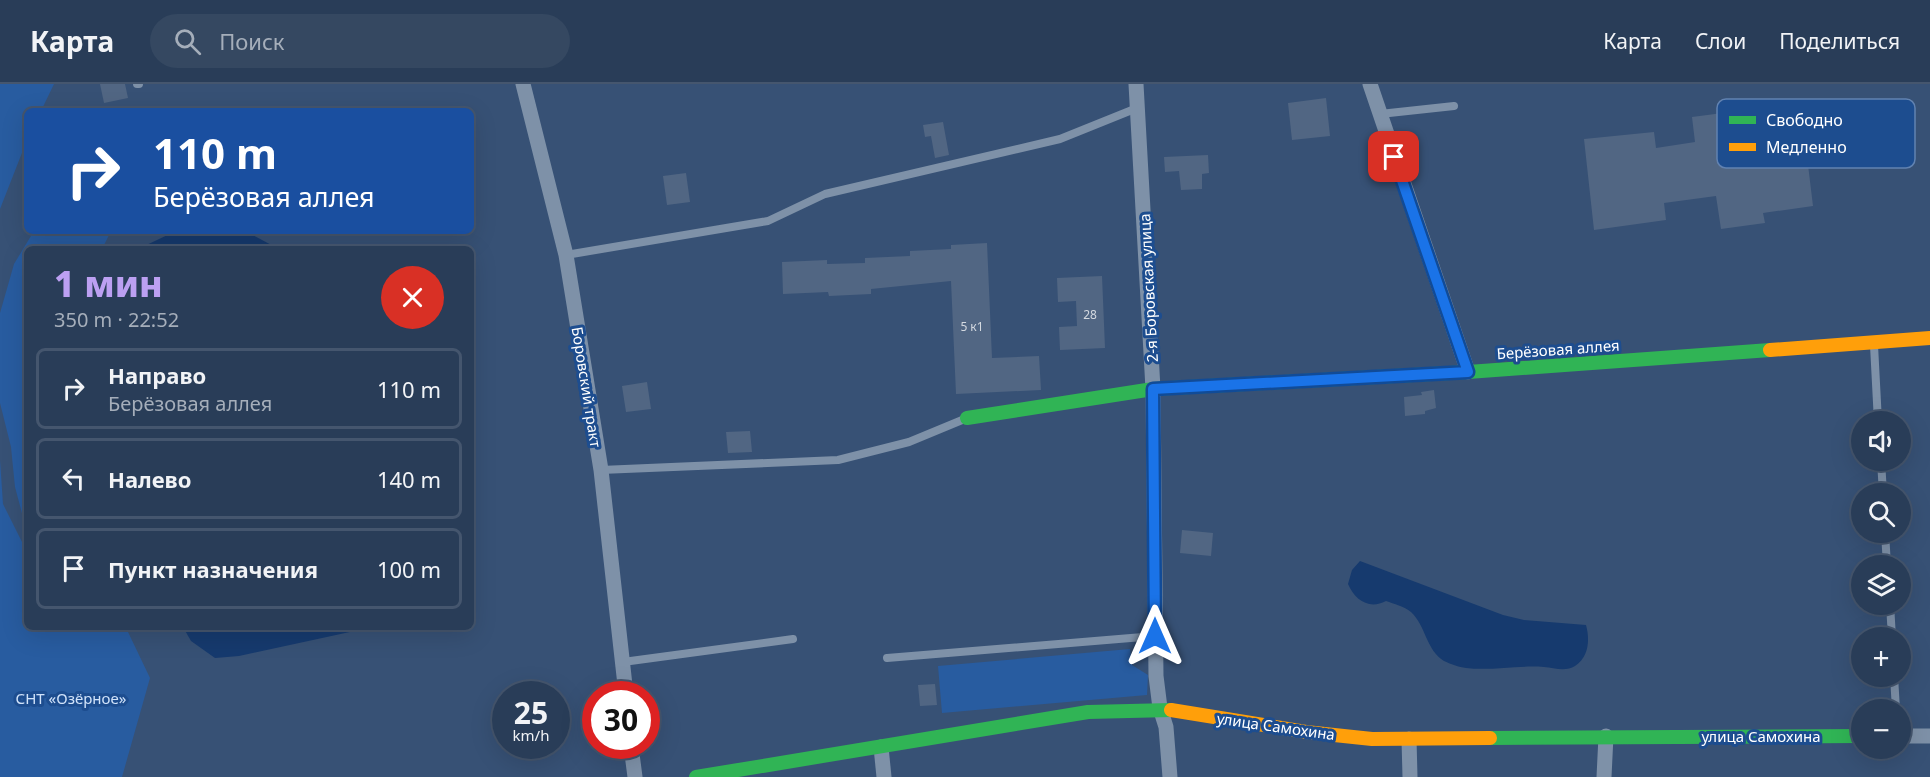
<!DOCTYPE html>
<html lang="ru">
<head>
<meta charset="utf-8">
<style>
	:root { --surface:#293d58; --page:#354861; --text:#f1f3f6; --muted:#a5aeba; --line:#45566e; --accent:#bca0f2 }
	body { margin:0; font-family:"Noto Sans",sans-serif; background:var(--page); color:var(--text); height:100vh; display:flex; flex-direction:column; font-size:22px; white-space:nowrap }
	* { box-sizing:border-box; margin:0 }
	p { font-size:20px; color:var(--muted) }
	.icon { flex:none; width:33px; height:33px; fill:none; stroke:currentColor; stroke-width:2; stroke-linecap:round; stroke-linejoin:round }
	.map { position:relative; flex:1; overflow:hidden }
	.sheet { position:absolute; left:24px; top:162px; width:450px; height:384px; display:flex; flex-direction:column; background:var(--surface); border-radius:9px; box-shadow:0 6px 24px #0002,0 0 0 2px var(--line) }
	.sheet>* { flex:none }
	.top-card { position:absolute; left:24px; top:24px; width:450px; height:126px; border-radius:9px; box-shadow:0 6px 24px #0002,0 0 0 2px var(--line); background:#1a4fa0; color:#fff; overflow:hidden }
	.buttons { position:absolute; left:1851px; top:327px; display:grid; gap:12px }
	.buttons a { display:grid; place-items:center; width:60px; height:60px; border-radius:50%; background:var(--surface); box-shadow:0 6px 24px #0002,0 0 0 2px var(--line); font-size:30px }
	.speed { position:absolute; left:492px; top:597px; display:flex; gap:12px; font-size:30px; font-weight:700; text-align:center }
	.speed>* { display:grid; place-content:center; width:78px; height:78px; border-radius:50%; background:var(--surface); box-shadow:0 6px 24px #0002,0 0 0 2px var(--line); line-height:1 }
	.speed small { font-size:15px; font-weight:400 }
	.speed .limit { border:9px solid #d22; background:#fff; color:#111 }
	.pin { position:absolute; display:grid; place-items:center; width:51px; height:51px; color:#fff; margin:-26px; border-radius:12px; box-shadow:0 3px 9px #0006 }
	.me { position:absolute; width:66px; margin:-33px; rotate:0deg; stroke-linejoin:round; filter:drop-shadow(0 0 4px #0008) }
	.turn { display:flex; align-items:center; gap:21px; height:126px; padding:0 30px; font-size:27px }
	.turn .icon { width:78px; height:78px; stroke-width:2.5 }
	.turn b { display:block; font-size:42px; line-height:51px }
	.round { display:grid; place-items:center; flex:none; width:63px; height:63px; border-radius:32px; background:var(--page) }
	.head { display:flex; align-items:center; justify-content:space-between; height:102px; padding:0 30px }
	h1 { font-size:36px; font-weight:800; line-height:45px; color:var(--accent) }
	ul { padding:0; list-style:none }
	li { display:flex; align-items:center; gap:18px; height:81px; margin:0 12px 9px; padding:0 18px; border:3px solid var(--line); border-radius:9px }
	li div { flex:1 }
	li b { display:block; font-size:22px }
	li em { font-style:normal }
	header { display:flex; align-items:center; gap:36px; box-sizing:border-box; height:84px; padding:0 30px; background:var(--surface); border-bottom:2px solid var(--line) }
	header strong { font-size:28px }
	nav { display:flex; gap:33px; margin-inline-start:auto; font-size:21px }
	.search { width:420px; height:54px; background:var(--page); display:flex; align-items:center; gap:15px; box-sizing:border-box; padding:0 21px; border-radius:33px; color:var(--muted); font-size:22px }
	.map>svg:first-child { display:block }
	.green { fill:#285ca0 }
	.water { fill:#163a6e }
	.building { fill:#516683 }
	.lines { fill:none; stroke-linecap:round; stroke-linejoin:round }
	.lane { stroke:#7e91a8; stroke-width:8 }
	.street { stroke:#7e91a8; stroke-width:15 }
	.fast { stroke:#30b455; stroke-width:14 }
	.slow { stroke:#ff9f0a; stroke-width:14 }
	.route-casing { stroke:#114b97; stroke-width:15 }
	.route { stroke:#1a73e8; stroke-width:10 }
	.labels { text-anchor:middle; dominant-baseline:central; stroke-width:6; stroke-linejoin:round; paint-order:stroke }
	.number-label { font-size:12px; fill:#d4d9e0 }
	.street-label { font-size:15px; fill:#fff; stroke:#1d4d8f }
	.park-label { font-size:15px; fill:#d1e3fa; stroke:#1d4d8f }
	.key { fill:#1d4d8f; stroke:#6182b1; stroke-width:1.5 }
	.key-label { font-size:16px; fill:#fff }
</style>
</head>
<body>
<header>
<strong>Карта</strong>
<div class="search"><svg class="icon" aria-label="search" viewBox="0 0 24 24"><circle cx="10" cy="10" r="6"/><path d="M15 15l6 6"/></svg>Поиск</div>
<nav><a>Карта</a><a>Слои</a><a>Поделиться</a></nav>
</header>
<div class="map">
<svg width="1930" height="693" viewBox="0 0 1930 693">
	<rect width="100%" height="100%" fill="#375175"/>
	<!-- green -->
	<g class="green">
		<path d="M 0,0 L 54,0 L 41,27 L 27,27 L 27,56 L 0,125 Z"/>
		<path d="M 34,147 L 111,147 L 102,165 L 27,165 L 27,448 L 15,403 L 11,363 L 0,319 L 0,229 L 14,180 Z"/>
		<path d="M 0,376 L 3,420 L 27,468 L 27,543 L 109,543 L 128,548 L 150,594 L 122,693 L 0,693 Z"/>
		<path d="M 1130,565 L 1132,581 L 1148,591 L 1147,611 L 942,629 L 938,582 Z"/>
	</g>
	<!-- water -->
	<g class="water">
		<path d="M 176,147 L 245,147 L 279,165 L 138,165 Z"/>
		<path d="M 1360,477 L 1503,531 L 1524,536 L 1586,541 C 1590,555 1589,573 1575,582 C 1566,588 1554,584 1544,583 C 1518,581 1491,587 1466,584 C 1459,583 1450,580 1444,577 C 1426,566 1426,542 1411,528 C 1404,522 1394,520 1386,517 C 1369,526 1355,516 1348,500 L 1352,486 Z"/>
		<path d="M 183,543 L 373,543 L 239,572 L 215,574 L 191,557 Z"/>
	</g>
	<!-- building -->
	<g class="building">
		<path d="M 100,0 L 125,0 L 128,14 L 104,19 Z"/>
		<path d="M 1326,14 L 1330,52 L 1292,56 L 1288,19 Z"/>
		<path d="M 1814,17 L 1819,54 L 1805,56 L 1813,122 L 1763,129 L 1765,139 L 1721,145 L 1716,112 L 1664,119 L 1666,136 L 1594,146 L 1584,55 L 1654,48 L 1656,64 L 1695,58 L 1692,33 Z"/>
		<path d="M 943,38 L 949,71 L 935,74 L 931,52 L 925,53 L 923,41 Z"/>
		<path d="M 1208,71 L 1209,89 L 1202,90 L 1202,105 L 1181,106 L 1179,87 L 1165,88 L 1164,73 Z"/>
		<path d="M 686,89 L 690,118 L 667,121 L 663,92 Z"/>
		<path d="M 987,159 L 992,274 L 1039,272 L 1041,306 L 956,310 L 951,197 L 871,205 L 871,210 L 829,212 L 828,208 L 783,210 L 782,178 L 827,176 L 827,180 L 865,179 L 865,174 L 910,172 L 910,167 L 951,165 L 951,161 Z"/>
		<path d="M 1102,192 L 1105,264 L 1060,266 L 1059,243 L 1077,242 L 1076,217 L 1058,218 L 1057,194 Z"/>
		<path d="M 647,298 L 651,325 L 626,328 L 622,302 Z"/>
		<path d="M 1434,306 L 1436,324 L 1425,327 L 1425,330 L 1405,332 L 1404,313 L 1422,311 L 1421,308 Z"/>
		<path d="M 750,347 L 752,368 L 728,369 L 726,348 Z"/>
		<path d="M 1182,446 L 1213,449 L 1211,472 L 1180,469 Z"/>
		<path d="M 935,600 L 937,621 L 920,622 L 918,601 Z"/>
	</g>
	<g class="lines">
		<!-- lane -->
		<g class="lane">
			<path d="M 137,0 L 139,0"/>
			<path d="M 1380,30 L 1454,22"/>
			<path d="M 566,171 L 768,137 L 825,110 L 1060,55 L 1137,24"/>
			<path d="M 1874,261 L 1878,338"/>
			<path d="M 1881,376 L 1883,410"/>
			<path d="M 601,386 L 838,376 L 909,358 L 967,334"/>
			<path d="M 1885,448 L 1887,482"/>
			<path d="M 1890,520 L 1892,554"/>
			<path d="M 887,574 L 1155,552"/>
			<path d="M 623,578 L 793,555"/>
			<path d="M 1894,592 L 1896,626"/>
		</g>
		<!-- street -->
		<g class="street">
			<path d="M 523,0 L 566,171 L 601,386 L 626,610"/>
			<path d="M 1136,0 L 1153,305 L 1156,592 L 1160,624 L 1166,643 L 1170,693"/>
			<path d="M 1370,0 L 1468,288"/>
			<path d="M 1900,652 L 1930,652"/>
			<path d="M 1409,655 L 1410,693"/>
			<path d="M 631,662 L 635,693"/>
			<path d="M 881,663 L 884,693"/>
			<path d="M 1604,693 L 1606,652"/>
		</g>
		<!-- fast -->
		<g class="fast">
			<path d="M 967,334 L 1153,305 L 1468,288 L 1770,266"/>
			<path d="M 1490,654 L 1862,652"/>
			<path d="M 696,693 L 1088,628 L 1171,626"/>
		</g>
		<!-- slow -->
		<g class="slow">
			<path d="M 1770,266 L 1930,254"/>
			<path d="M 1171,626 L 1306,648 L 1372,655 L 1490,654"/>
		</g>
	</g>
	<g class="lines">
		<defs>
			<path id="route" d="M 1155,552 L 1153,305 L 1468,288 L 1394,73"/>
		</defs>
		<!-- route casing -->
		<use href="#route" class="route-casing"/>
		<!-- route -->
		<use href="#route" class="route"/>
	</g>
	<g class="labels">
		<!-- number labels -->
		<g class="number-label">
			<text x="1090" y="230">28</text>
			<text x="972" y="242">5 к1</text>
		</g>
		<!-- street labels -->
		<g class="street-label">
			<text transform="translate(1148 204) rotate(-93)">2-я Боровская улица</text>
			<text transform="translate(1558 265) rotate(-4)">Берёзовая аллея</text>
			<text transform="translate(587 303) rotate(81)">Боровский тракт</text>
			<text transform="translate(1276 642) rotate(8)">улица Самохина</text>
			<text x="1761" y="652">улица Самохина</text>
		</g>
		<!-- park labels -->
		<g class="park-label">
			<text x="71" y="614">СНТ «Озёрное»</text>
		</g>
	</g>
	<!-- legend -->
	<rect x="1717" y="15" width="198" height="69" rx="9" class="key"/>
	<rect x="1729" y="32" width="27" height="8" fill="#30b455"/>
	<rect x="1729" y="59" width="27" height="8" fill="#ff9f0a"/>
	<g class="key-label">
		<text x="1766" y="42">Свободно</text>
		<text x="1766" y="69">Медленно</text>
	</g>
</svg>
<div class="buttons">
<a><svg class="icon" aria-label="sound" viewBox="0 0 24 24"><path d="M4 9h4l5-4v14l-5-4H4zM17 9q2 3 0 6"/></svg></a>
<a><svg class="icon" aria-label="search" viewBox="0 0 24 24"><circle cx="10" cy="10" r="6"/><path d="M15 15l6 6"/></svg></a>
<a><svg class="icon" aria-label="layers" viewBox="0 0 24 24"><path d="M12 4l9 5-9 5-9-5zM3 14l9 5 9-5"/></svg></a>
<a>+</a>
<a>−</a>
</div>
<div class="speed"><div>25<small>km/h</small></div><div class="limit">30</div></div>
<div class="pin" style="left:1394px;top:73px;background:#d93025"><svg class="icon" aria-label="arrive" viewBox="0 0 24 24"><path d="M6 21V4h12l-3 4 3 4H6"/></svg></div>
<svg class="me" style="left:1155px;top:552px" viewBox="-20 -20 40 40"><path d="M0-17L14 15 0 8-14 15z" fill="#1a73e8" stroke="#fff" stroke-width="4"/></svg>
<div class="top-card">
<div class="turn"><svg class="icon" aria-label="right" viewBox="0 0 24 24"><path d="M7 20v-9h11M14 6l5 5-5 5"/></svg><div><b>110 m</b>Берёзовая аллея</div></div>
</div>
<section class="sheet">
<div class="head"><div><h1>1 мин</h1><p>350 m · 22:52</p></div><a class="round" style="background:#d93025;color:#fff"><svg class="icon" aria-label="close" viewBox="0 0 24 24"><path d="M6 6l12 12M18 6L6 18"/></svg></a></div>
<ul>
<li><svg class="icon" aria-label="right" viewBox="0 0 24 24"><path d="M7 20v-9h11M14 6l5 5-5 5"/></svg><div><b>Направо</b><p>Берёзовая аллея</p></div><em>110 m</em></li>
<li><svg class="icon" aria-label="left" viewBox="0 0 24 24"><path d="M17 20v-9H6M10 6l-5 5 5 5"/></svg><div><b>Налево</b></div><em>140 m</em></li>
<li><svg class="icon" aria-label="arrive" viewBox="0 0 24 24"><path d="M6 21V4h12l-3 4 3 4H6"/></svg><div><b>Пункт назначения</b></div><em>100 m</em></li>
</ul>
</section>
</div>
</body>
</html>
